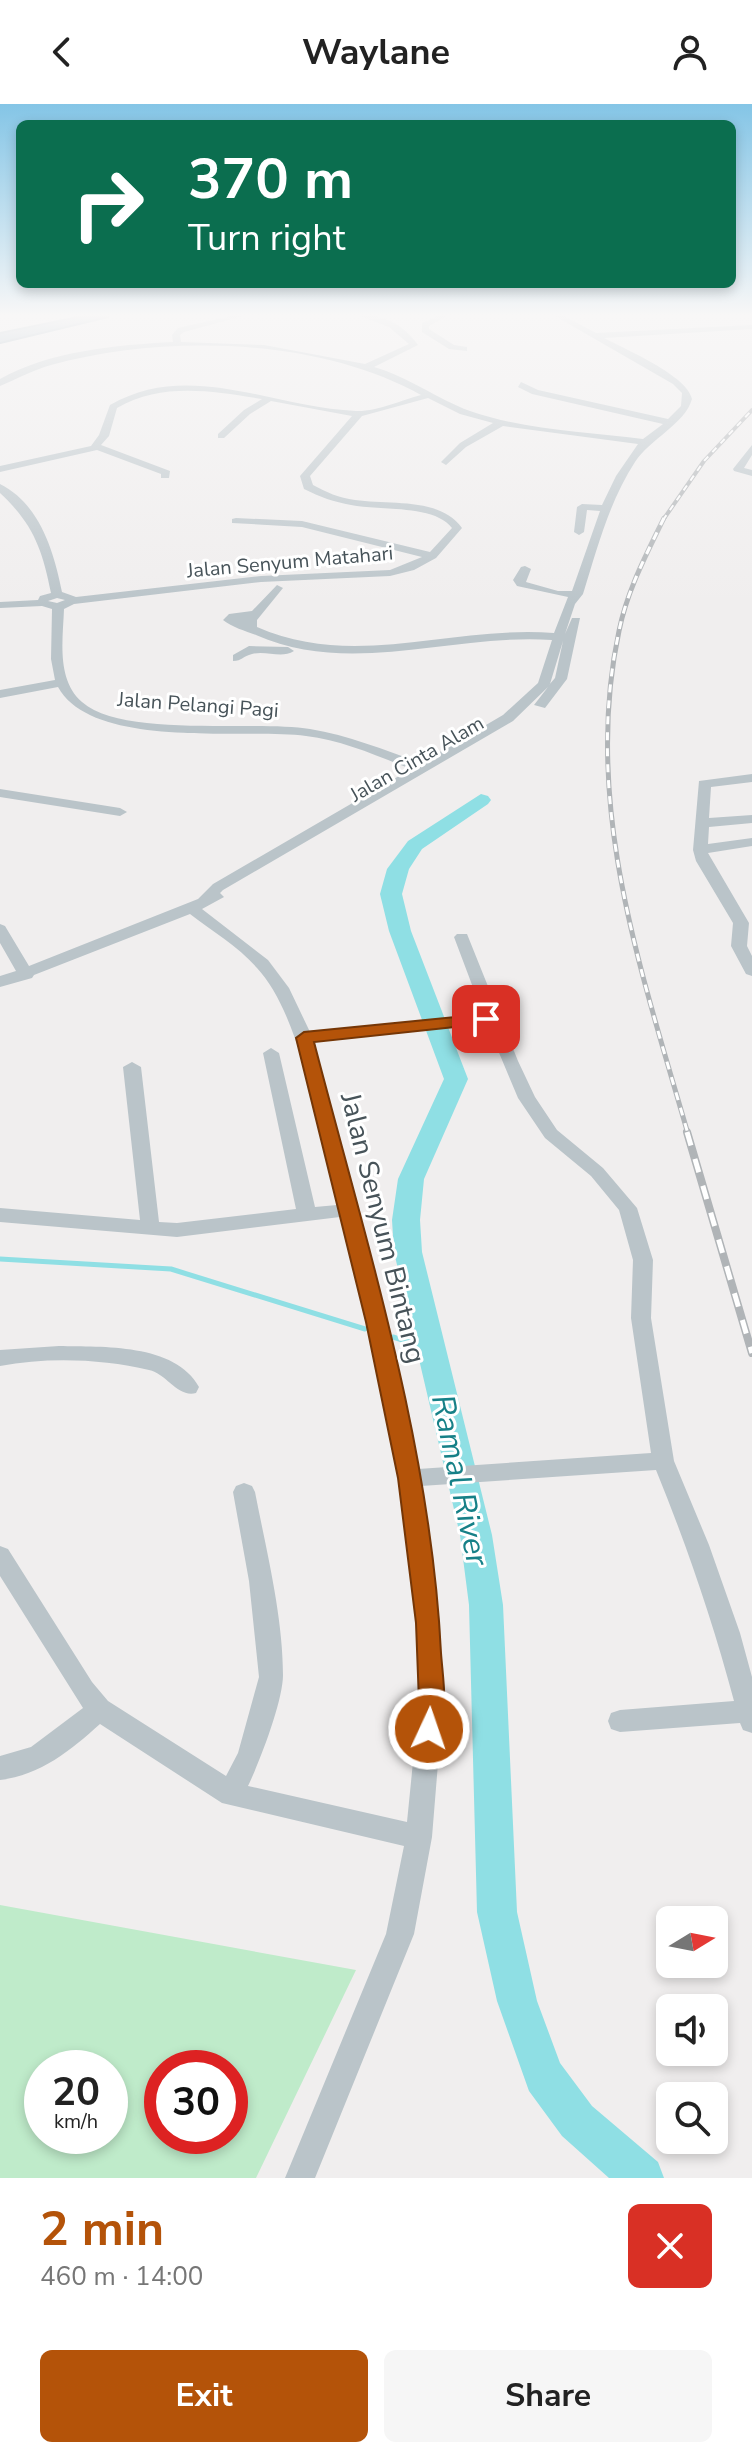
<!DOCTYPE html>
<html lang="en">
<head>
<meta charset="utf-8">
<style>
	:root { --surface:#fff; --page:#f6f6f6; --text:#222; --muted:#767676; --accent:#b45309 }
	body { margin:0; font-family:"Nunito Sans",sans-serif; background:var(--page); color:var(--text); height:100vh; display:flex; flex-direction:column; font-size:30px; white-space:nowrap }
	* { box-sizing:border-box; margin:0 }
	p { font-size:26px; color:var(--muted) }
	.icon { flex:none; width:44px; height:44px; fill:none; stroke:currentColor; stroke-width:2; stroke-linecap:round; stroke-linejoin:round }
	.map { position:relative; height:2074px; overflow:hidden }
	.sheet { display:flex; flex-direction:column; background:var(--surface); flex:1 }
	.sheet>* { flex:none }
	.banner { position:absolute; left:16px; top:16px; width:720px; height:168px; border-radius:12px; box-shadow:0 4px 12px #0003; background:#0b6e4f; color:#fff; overflow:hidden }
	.needle { width:52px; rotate:80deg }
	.tools { position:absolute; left:656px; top:1802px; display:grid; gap:16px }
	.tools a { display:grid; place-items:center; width:72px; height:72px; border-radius:12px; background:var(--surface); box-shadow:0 4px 12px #0003; font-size:40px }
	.speed { position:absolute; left:24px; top:1946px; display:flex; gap:16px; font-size:40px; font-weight:700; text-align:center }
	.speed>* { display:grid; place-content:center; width:104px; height:104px; border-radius:50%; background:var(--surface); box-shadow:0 4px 12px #0003; line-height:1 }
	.speed small { font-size:20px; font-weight:400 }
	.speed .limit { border:12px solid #d22; background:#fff; color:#111 }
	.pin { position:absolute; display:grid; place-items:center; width:68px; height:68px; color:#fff; margin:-34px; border-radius:16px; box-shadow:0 4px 12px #0006 }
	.me { position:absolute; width:88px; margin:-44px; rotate:3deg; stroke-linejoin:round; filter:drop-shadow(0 0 6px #0008) }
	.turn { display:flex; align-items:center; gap:28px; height:168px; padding:0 40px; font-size:36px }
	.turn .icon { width:104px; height:104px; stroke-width:2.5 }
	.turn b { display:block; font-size:56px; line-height:68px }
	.round { display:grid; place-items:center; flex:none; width:84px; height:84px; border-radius:12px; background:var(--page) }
	.summary { display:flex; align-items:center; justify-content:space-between; height:136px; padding:0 40px }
	h1 { font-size:48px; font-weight:700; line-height:60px; color:var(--accent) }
	.cta { display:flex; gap:16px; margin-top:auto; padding:16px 40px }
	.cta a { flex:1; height:92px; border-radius:12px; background:var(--accent); color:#fff; font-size:32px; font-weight:700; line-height:92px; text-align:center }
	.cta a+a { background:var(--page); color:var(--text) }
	header { display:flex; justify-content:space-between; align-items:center; height:104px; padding:0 40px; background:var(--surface); font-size:36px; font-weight:700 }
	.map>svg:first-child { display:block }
	.green { fill:#bfebca; fill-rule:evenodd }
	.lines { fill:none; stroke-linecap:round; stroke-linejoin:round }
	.stream { stroke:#8fdfe4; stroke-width:5 }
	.river { fill:#8fdfe4; fill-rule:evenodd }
	.highway-casing { stroke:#7492a4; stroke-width:4 }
	.minor { fill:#bac4c9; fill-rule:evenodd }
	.highway { fill:#89a7b9; fill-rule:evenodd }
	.rail-far2-casing { stroke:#b0b4b7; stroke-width:4 }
	.rail-far1-casing { stroke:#b0b4b7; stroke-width:5 }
	.rail-casing { stroke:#b0b4b7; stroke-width:8 }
	.rail-far2 { stroke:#fff; stroke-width:2; stroke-dasharray:6; stroke-linecap:butt }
	.rail-far1 { stroke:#fff; stroke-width:3; stroke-dasharray:8; stroke-linecap:butt }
	.rail { stroke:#fff; stroke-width:5; stroke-dasharray:14; stroke-linecap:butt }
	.route { fill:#b45309; stroke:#753606; stroke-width:2 }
	.labels { text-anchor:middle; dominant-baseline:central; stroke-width:6; stroke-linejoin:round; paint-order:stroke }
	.far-street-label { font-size:20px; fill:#475359; stroke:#fff }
	.near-street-label { font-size:28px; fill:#475359; stroke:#fff }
	.near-water-label { font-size:32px; font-style:italic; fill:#168087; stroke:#fff }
</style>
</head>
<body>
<header><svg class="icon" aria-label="back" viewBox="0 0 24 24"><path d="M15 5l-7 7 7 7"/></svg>Waylane<svg class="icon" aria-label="person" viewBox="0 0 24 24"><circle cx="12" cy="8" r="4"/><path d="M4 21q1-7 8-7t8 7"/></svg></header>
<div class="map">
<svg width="752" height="2074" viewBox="0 0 752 2074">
	<rect width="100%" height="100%" fill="#f0eeee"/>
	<!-- green -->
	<path class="green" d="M 0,1801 L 356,1866 L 256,2074 L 0,2074 ZM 42,1964 L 110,1964 L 110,2032 L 42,2032 ZM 162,1964 L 230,1964 L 230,2032 L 162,2032 Z"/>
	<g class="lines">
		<!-- stream -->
		<g class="stream">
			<path d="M 0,1155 L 171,1165 L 365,1225"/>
			<path d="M 393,1233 L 431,1245"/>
		</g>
		<!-- river -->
		<path class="river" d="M 481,690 L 488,692 L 491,696 L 488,700 L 422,745 L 409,765 L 402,790 L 411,827 L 468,975 L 424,1075 L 420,1116 L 422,1148 L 492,1431 L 503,1501 L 517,1808 L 537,1897 L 560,1959 L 592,2002 L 658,2058 L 664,2074 L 609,2074 L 562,2032 L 529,1987 L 497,1897 L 477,1808 L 469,1501 L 460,1431 L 394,1148 L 392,1116 L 398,1075 L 444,975 L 389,827 L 380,790 L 387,765 L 408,737 Z"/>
		<defs>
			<path id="highway" d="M 88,212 L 108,212 L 0,238 L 0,230 Z"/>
		</defs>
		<!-- highway casing -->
		<use href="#highway" class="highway-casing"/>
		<!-- minor -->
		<g class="minor">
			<path d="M 231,212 L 243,212 L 184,228 L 180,231 L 181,238 L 264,241 L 365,260 L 409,240 L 389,223 L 360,212 C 384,210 404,221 418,241 L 374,263 C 409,273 437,295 470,307 C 525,326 586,328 643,335 L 663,320 L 532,290 L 518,283 L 521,278 L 538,286 L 668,315 L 681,302 L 682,289 L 673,280 L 555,212 L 564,212 L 596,229 L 752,221 L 752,225 L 604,234 C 625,245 688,272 692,295 C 685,320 650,335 635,358 C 609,398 597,445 583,490 L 575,500 L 565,530 L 572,514 L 580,514 L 567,575 L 545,604 L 534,601 L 548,583 L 513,617 L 223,786 L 220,789 L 224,793 L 202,805 L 268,856 L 289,884 L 310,928 L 483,910 L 454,833 L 457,830 L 467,830 L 518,957 L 535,993 L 557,1026 L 603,1064 L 637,1104 L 653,1156 L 651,1214 L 674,1357 L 709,1441 L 740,1529 L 752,1573 L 752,1629 L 743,1626 L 740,1619 L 620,1628 L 611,1625 L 608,1617 L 611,1609 L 620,1606 L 734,1597 C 713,1518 687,1442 656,1366 L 421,1382 L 440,1519 L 443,1598 L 432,1733 L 414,1830 L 315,2074 L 285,2074 L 386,1830 L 404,1742 L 222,1699 L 100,1620 C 71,1646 41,1671 0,1676 L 0,1652 L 31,1643 L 83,1604 L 0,1472 L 0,1442 L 8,1445 L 92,1578 L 108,1597 L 226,1672 L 238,1649 L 259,1573 L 249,1477 L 233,1388 L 236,1382 L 244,1379 L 252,1382 L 255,1388 C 266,1445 283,1512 283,1571 C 283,1597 260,1657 248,1682 L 407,1718 L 419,1598 L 416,1519 L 398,1374 L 366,1218 L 340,1113 L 177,1133 L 0,1118 L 0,1104 L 140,1116 L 123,963 L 132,958 L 141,963 L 159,1118 L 177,1119 L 296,1105 L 263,949 L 271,944 L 279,949 L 315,1103 L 337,1101 C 321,1035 302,912 257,864 C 239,843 212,827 190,810 L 34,871 L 32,874 L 0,883 L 0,872 L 16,867 L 0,839 L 0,820 L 5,822 L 29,862 L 198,795 L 213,780 L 411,665 C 377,652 342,636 306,632 C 242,624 93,646 58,583 L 0,594 L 0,586 L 55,576 L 51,555 L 52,505 L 42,502 L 0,504 L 0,498 L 38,496 L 40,492 L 51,489 C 42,444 33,420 0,389 L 0,380 C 40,400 54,448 62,488 L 76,493 L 261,472 L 390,466 L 422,453 L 302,423 L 232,419 L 232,415 L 236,414 L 302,417 L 430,448 L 452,424 C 434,400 379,407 351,401 C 334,398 320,393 304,385 L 300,372 L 352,312 L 271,297 L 250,310 L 224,334 L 218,334 L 218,330 L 244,306 L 262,295 C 212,287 162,278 117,304 L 109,332 L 101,341 L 170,367 L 169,374 L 161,374 L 161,370 L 97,346 L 0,368 L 0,362 L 91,342 L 99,331 L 110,301 C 189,255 273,304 356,307 C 376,308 402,296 421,291 C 318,233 163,230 51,261 C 33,266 17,275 0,282 L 0,275 C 50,247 116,241 173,238 L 172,231 L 178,224 ZM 428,294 L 460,310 L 493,319 L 460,339 L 441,358 L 446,361 L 466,343 L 503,322 L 638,340 L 616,372 L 602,401 L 582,400 L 577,403 L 574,428 L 579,431 L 584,428 L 587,406 L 600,407 L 572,487 L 558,487 L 526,478 L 531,465 L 525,462 L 521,463 L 513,476 L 517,482 L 568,493 L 554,529 C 451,521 355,566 257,523 L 257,516 L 283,484 L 277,481 L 252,507 L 229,510 L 223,516 C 232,523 245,527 256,531 C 351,573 453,529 552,536 L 538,579 L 503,611 L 421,659 C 384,646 348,631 310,625 C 254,616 123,634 82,598 C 56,575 63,535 64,505 L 74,500 L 261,478 L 390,472 L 414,466 L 436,454 L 462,424 C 440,393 390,401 355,396 C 339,394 326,388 313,381 L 310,372 L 362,312 ZM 57,494 L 65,496 L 57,499 L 48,497 ZM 563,537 L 555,574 L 549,581 L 550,580 ZM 487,920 L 518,994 L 545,1034 L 591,1072 L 619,1106 L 633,1156 L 631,1214 L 651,1349 L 418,1365 L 386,1218 L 313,938 Z"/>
			<path d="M 438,212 L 447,212 L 429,222 L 429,225 L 454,241 L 467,243 L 467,247 L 449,245 L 422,228 L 422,219 Z"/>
			<path d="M 752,341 L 752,351 L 744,364 L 752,366 L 752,372 L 734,367 L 733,365 Z"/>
			<path d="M 249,542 L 288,543 L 294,547 C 281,555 266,546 252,550 C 243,552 242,557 233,557 L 233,551 Z"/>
			<path d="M 752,670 L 752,678 L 711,683 L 709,714 L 752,711 L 752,719 L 709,723 L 708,740 L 752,734 L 752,742 L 708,749 L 749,819 L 747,842 L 752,852 L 752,872 L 746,870 L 731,842 L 733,819 L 696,757 L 693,746 L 699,677 Z"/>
			<path d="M 0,685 L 120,704 L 127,708 L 120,712 L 0,693 Z"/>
			<path d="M 59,1242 C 102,1243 175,1239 199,1283 L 196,1289 C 178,1294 167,1270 149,1266 C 102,1255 48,1253 0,1262 L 0,1246 Z"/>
		</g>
		<!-- highway -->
		<use href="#highway" class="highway"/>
		<defs>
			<path id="rail-far2" d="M 663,416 L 704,357 L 752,306"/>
			<path id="rail-far1" d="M 664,414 C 646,451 627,487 619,527 C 582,699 641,866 688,1030"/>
			<path id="rail" d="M 687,1028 L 752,1249"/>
		</defs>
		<!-- rail-far2 casing -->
		<use href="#rail-far2" class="rail-far2-casing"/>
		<!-- rail-far1 casing -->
		<use href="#rail-far1" class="rail-far1-casing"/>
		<!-- rail casing -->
		<use href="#rail" class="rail-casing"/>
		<!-- rail-far2 -->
		<use href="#rail-far2" class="rail-far2"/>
		<!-- rail-far1 -->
		<use href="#rail-far1" class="rail-far1"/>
		<!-- rail -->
		<use href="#rail" class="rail"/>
	</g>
	<!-- sky -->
	<linearGradient id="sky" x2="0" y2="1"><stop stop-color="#84c5e6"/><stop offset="0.42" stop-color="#f8f7f7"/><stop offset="1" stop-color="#f8f7f7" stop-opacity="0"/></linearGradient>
	<rect width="752" height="502" fill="url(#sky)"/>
	<!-- route -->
	<path class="route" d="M 486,910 L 492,911 L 495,915 L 492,919 L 314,938 C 366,1138 431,1342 441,1549 C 443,1576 449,1609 438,1634 L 429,1637 L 420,1634 L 416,1625 L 419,1598 L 416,1519 L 398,1374 L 366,1218 L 296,934 L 304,928 Z"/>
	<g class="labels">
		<!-- far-street labels -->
		<g class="far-street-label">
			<text transform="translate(290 458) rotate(-5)">Jalan Senyum Matahari</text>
			<text transform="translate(198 601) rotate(4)">Jalan Pelangi Pagi</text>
			<text transform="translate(417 655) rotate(-30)">Jalan Cinta Alam</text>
		</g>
		<!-- near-street labels -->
		<g class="near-street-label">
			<text transform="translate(383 1124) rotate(76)">Jalan Senyum Bintang</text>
		</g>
		<!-- near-water labels -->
		<g class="near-water-label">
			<text transform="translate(460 1376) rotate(78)">Ramal River</text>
		</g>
	</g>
</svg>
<div class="tools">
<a><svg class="needle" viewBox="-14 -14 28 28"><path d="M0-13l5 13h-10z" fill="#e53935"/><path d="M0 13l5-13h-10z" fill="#767676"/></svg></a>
<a><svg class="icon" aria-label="sound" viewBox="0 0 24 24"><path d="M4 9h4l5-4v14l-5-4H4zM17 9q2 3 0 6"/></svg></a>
<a><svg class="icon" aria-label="search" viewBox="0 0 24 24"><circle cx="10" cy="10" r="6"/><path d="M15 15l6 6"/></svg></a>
</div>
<div class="speed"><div>20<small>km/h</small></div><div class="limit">30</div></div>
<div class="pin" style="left:486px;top:915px;background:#d93025"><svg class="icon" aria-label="arrive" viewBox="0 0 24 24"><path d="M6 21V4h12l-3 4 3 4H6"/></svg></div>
<svg class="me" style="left:429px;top:1625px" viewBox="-20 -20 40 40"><circle r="17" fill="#b45309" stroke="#fff" stroke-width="3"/><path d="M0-11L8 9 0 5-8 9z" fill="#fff"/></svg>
<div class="banner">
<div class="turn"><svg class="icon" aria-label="right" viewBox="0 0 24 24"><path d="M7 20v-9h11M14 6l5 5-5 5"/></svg><div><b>370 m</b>Turn right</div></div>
</div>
</div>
<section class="sheet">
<div class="summary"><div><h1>2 min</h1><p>460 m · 14:00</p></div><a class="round" style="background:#d93025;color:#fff"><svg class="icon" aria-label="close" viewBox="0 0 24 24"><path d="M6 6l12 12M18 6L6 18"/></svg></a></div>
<div class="cta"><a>Exit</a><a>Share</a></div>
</section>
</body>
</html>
